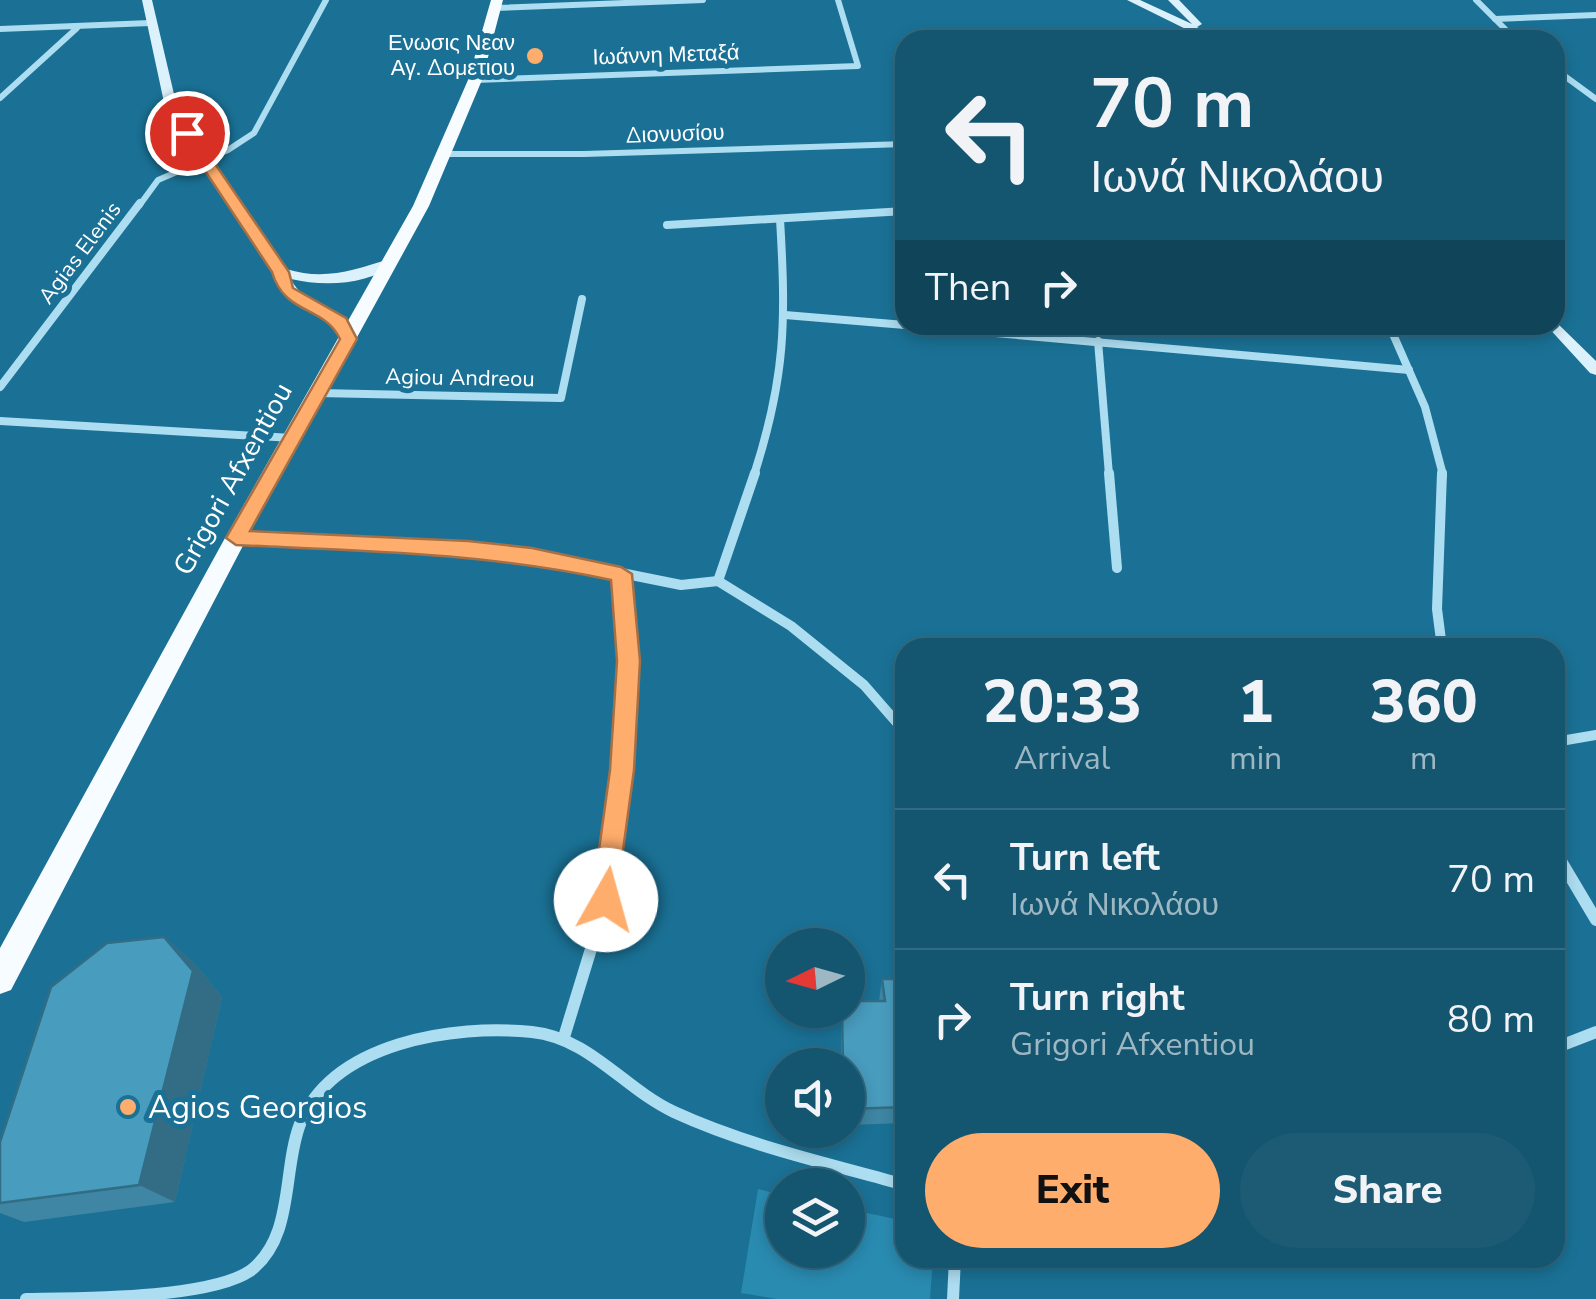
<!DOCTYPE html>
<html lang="en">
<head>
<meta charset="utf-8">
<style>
	:root { --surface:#145570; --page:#1d5b75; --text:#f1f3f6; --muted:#9db7c3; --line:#336b83; --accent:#ffad6c }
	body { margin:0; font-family:"Nunito Sans",sans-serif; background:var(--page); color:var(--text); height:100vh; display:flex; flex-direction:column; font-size:38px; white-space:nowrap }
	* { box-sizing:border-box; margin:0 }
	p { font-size:32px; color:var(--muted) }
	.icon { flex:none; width:55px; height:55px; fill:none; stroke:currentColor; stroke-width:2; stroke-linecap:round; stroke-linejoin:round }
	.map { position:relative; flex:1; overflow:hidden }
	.drawer { position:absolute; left:895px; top:638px; width:670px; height:630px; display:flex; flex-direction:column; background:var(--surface); border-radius:30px; box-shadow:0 5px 15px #0003,0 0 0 2px var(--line) }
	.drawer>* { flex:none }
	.banner { position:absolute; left:895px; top:30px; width:670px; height:305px; border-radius:30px; box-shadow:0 5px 15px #0003,0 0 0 2px var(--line); background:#145570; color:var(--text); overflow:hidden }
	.needle { width:65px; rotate:265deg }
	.tools { position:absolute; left:765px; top:928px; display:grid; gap:20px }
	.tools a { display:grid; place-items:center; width:100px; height:100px; border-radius:50%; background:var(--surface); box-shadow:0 5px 15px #0003,0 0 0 2px var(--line); font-size:50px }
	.pin { position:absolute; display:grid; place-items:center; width:85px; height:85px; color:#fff; margin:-42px; border:5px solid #fff; border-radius:50%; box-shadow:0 2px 10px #0007 }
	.me { position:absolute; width:110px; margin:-55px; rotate:7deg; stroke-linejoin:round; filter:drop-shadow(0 0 8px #0008) }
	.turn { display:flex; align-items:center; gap:35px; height:210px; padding:0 30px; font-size:45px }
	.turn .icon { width:130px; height:130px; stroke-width:2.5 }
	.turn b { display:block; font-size:70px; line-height:85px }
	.then { display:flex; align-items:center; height:95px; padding:0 30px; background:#0003; gap:20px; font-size:38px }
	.eta { display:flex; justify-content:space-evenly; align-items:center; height:170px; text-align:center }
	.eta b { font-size:60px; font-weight:800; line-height:70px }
	.cta { display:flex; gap:20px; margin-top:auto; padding:20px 30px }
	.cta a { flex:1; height:115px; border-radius:60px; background:var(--accent); color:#111; font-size:40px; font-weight:800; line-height:115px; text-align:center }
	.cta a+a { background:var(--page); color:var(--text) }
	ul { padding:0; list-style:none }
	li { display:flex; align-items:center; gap:30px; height:140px; padding:0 30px; border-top:2px solid var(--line) }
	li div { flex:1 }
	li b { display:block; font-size:38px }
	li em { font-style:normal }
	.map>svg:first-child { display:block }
	.green { fill:#2a8bb1 }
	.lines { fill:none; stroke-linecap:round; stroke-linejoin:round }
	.street-far3 { stroke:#adddf0; stroke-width:6 }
	.street-far2 { stroke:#adddf0; stroke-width:8 }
	.street-far1 { stroke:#adddf0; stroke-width:10 }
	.street { stroke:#adddf0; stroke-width:12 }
	.secondary { fill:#dbf1fb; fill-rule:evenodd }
	.primary { fill:#f6fcff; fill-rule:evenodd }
	.wall { fill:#3e86a3 }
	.shaded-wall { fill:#326d85 }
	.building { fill:#489cbe; stroke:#326d85; stroke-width:2.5 }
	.route { fill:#ffad6c; stroke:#a67046; stroke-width:2.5 }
	.poi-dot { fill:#ffad6c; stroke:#1a7195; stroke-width:4 }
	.labels { text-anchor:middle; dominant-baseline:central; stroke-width:10; stroke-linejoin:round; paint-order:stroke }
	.far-poi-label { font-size:22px; fill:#fff; stroke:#1a7195; text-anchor:end }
	.far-street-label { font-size:22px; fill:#fff; stroke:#1a7195 }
	.street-label { font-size:28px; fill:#fff; stroke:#1a7195 }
	.near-poi-label { font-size:32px; fill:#fff; stroke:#1a7195; text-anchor:start }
</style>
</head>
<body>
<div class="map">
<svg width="1596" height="1299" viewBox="0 0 1596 1299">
	<rect width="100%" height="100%" fill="#1a7195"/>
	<!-- green -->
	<path class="green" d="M 758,1189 L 782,1195 L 782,1250 L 848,1250 L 848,1209 L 905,1221 L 905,1258 L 933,1258 L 930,1299 L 777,1299 L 741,1293 Z"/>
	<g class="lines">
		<!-- street-far3 -->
		<g class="street-far3">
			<path d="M 1476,0 L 1516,40"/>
			<path d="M 495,8 L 703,0"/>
			<path d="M 1495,19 L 1596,15"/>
			<path d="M 0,29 L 150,23"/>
			<path d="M 1555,69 L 1596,99"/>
			<path d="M 475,80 L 858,66 L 838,0"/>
			<path d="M 0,98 L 77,28"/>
			<path d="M 446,154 L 584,154 L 905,144"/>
			<path d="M 139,206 L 158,180 L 228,150 L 254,133 L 326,0"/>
		</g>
		<!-- street-far2 -->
		<g class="street-far2">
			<path d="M 667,225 L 905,211"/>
			<path d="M 785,315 L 905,325"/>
			<path d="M 905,325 L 1409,370"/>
			<path d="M 1389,325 L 1425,407 L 1443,475"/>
			<path d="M 1098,341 L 1109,475"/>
			<path d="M 0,387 L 140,203"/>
			<path d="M 318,393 L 561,398 L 582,299"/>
			<path d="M 0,421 L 292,438"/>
			<path d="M 754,475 C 786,376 786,321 780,219"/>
		</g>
		<!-- street-far1 -->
		<g class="street-far1">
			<path d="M 1109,473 L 1117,568"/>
			<path d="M 237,538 L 468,549 L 532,555 L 681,585 L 718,581 L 791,626 L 864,685 L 905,732"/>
			<path d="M 718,581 L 755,473"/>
			<path d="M 1442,648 L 1437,609 L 1442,473"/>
			<path d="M 1555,742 L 1596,735"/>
			<path d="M 615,831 L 629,661 L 621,575"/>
		</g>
		<!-- street -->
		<g class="street">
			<path d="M 1555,851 L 1596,920"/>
			<path d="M 564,1037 L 606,900 L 615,828"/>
			<path d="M 1555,1048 L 1596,1032"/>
			<path d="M 26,1299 C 79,1298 208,1299 250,1271 C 295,1237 282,1171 300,1124 C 333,1042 454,1024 532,1032 C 590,1038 623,1088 674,1112 C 748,1146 827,1163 905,1185"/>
			<path d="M 953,1299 L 955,1258"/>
		</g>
		<!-- secondary -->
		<g class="secondary">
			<path d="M 142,0 L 152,0 L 177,107 L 286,269 C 325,281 353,270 390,259 L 397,263 C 368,285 325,287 291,279 C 304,307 340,308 357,339 L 354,342 L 344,342 L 329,322 L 297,304 L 280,288 L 274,272 L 165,107 Z"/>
			<path d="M 1127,0 L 1140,0 L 1192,24 L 1168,0 L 1179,0 L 1202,24 L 1197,27 L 1221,40 L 1208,40 Z"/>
			<path d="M 1555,321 L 1596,361 L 1596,375 L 1590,373 L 1546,325 L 1555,325 Z"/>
		</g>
		<!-- primary -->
		<path class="primary" d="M 491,0 L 503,0 L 482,80 L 429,206 L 247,538 L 11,990 L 0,994 L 0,948 L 225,538 L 413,206 L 468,80 Z"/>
	</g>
	<!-- wall -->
	<g class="wall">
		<path d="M 164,937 L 195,964 L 222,997 L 175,1202 L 24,1222 L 0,1213 L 0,1142 Z"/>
		<path d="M 882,979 L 905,979 L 905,1123 L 848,1125 L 848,1065 L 841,1065 L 841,1010 L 848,1010 L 879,1001 Z"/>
	</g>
	<!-- shaded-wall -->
	<path class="shaded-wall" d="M 164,937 L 195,964 L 222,997 L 175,1202 L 139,1185 Z"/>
	<!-- building -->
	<g class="building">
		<path d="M 164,937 L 193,971 L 139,1185 L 0,1203 L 0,1142 L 51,987 L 107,943 Z"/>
		<path d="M 882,979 L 905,979 L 905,1107 L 848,1109 L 848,1065 L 843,1065 L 842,1010 L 848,1010 L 848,1001 L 885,1001 Z"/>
	</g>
	<!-- route -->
	<path class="route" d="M 182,130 L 192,130 L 289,272 L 293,288 L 346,318 L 357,339 L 250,531 L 468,541 L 532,548 L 621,567 L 632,574 L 640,661 L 634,770 L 615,909 L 606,913 L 596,909 L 592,900 L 610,770 L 617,661 L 611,580 C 486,553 364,551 236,545 L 226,538 L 340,339 C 324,305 285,316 272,272 L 180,133 Z"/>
	<!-- markers -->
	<g class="poi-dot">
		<circle cx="535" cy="56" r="10"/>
		<circle cx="128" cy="1107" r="10"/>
	</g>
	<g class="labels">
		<!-- far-poi labels -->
		<g class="far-poi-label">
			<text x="515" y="43">Ενωσις Νεαν<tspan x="515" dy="25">Αγ. Δομετιου</tspan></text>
		</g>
		<!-- far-street labels -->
		<g class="far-street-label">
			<text transform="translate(666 55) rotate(-2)">Ιωάννη Μεταξά</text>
			<text transform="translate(675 134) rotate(-2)">Διονυσίου</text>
			<text transform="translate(80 253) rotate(-53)">Agias Elenis</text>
			<text transform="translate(460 378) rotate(1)">Agiou Andreou</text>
		</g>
		<!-- street labels -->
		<g class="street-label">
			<text transform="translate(233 479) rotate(-61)">Grigori Afxentiou</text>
		</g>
		<!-- near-poi labels -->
		<g class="near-poi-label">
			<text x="148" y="1107">Agios Georgios</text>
		</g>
	</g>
</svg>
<div class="tools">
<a><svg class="needle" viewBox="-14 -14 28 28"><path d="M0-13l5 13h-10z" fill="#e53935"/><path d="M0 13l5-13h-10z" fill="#9db7c3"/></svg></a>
<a><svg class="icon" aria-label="sound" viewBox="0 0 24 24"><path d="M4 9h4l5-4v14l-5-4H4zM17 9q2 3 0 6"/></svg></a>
<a><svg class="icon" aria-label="layers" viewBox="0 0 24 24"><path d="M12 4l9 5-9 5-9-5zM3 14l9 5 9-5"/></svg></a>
</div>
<div class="pin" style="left:187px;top:133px;background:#d93025"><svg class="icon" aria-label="arrive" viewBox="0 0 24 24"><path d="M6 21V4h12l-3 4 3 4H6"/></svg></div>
<svg class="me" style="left:606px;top:900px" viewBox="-20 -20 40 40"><circle r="19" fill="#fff"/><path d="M0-13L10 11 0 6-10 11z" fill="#ffad6c"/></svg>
<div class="banner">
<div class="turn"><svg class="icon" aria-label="left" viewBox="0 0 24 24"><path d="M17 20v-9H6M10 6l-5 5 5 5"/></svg><div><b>70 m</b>Ιωνά Νικολάου</div></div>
<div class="then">Then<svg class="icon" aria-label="right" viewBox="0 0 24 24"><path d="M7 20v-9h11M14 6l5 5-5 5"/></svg></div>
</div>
<section class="drawer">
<div class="eta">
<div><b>20:33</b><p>Arrival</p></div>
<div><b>1</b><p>min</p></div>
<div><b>360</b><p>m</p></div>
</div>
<ul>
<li><svg class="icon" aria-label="left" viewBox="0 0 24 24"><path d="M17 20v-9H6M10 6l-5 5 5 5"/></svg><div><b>Turn left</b><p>Ιωνά Νικολάου</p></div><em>70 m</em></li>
<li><svg class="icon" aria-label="right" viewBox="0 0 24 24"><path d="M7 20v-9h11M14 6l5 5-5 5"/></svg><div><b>Turn right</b><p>Grigori Afxentiou</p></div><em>80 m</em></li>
</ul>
<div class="cta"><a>Exit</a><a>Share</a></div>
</section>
</div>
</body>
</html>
